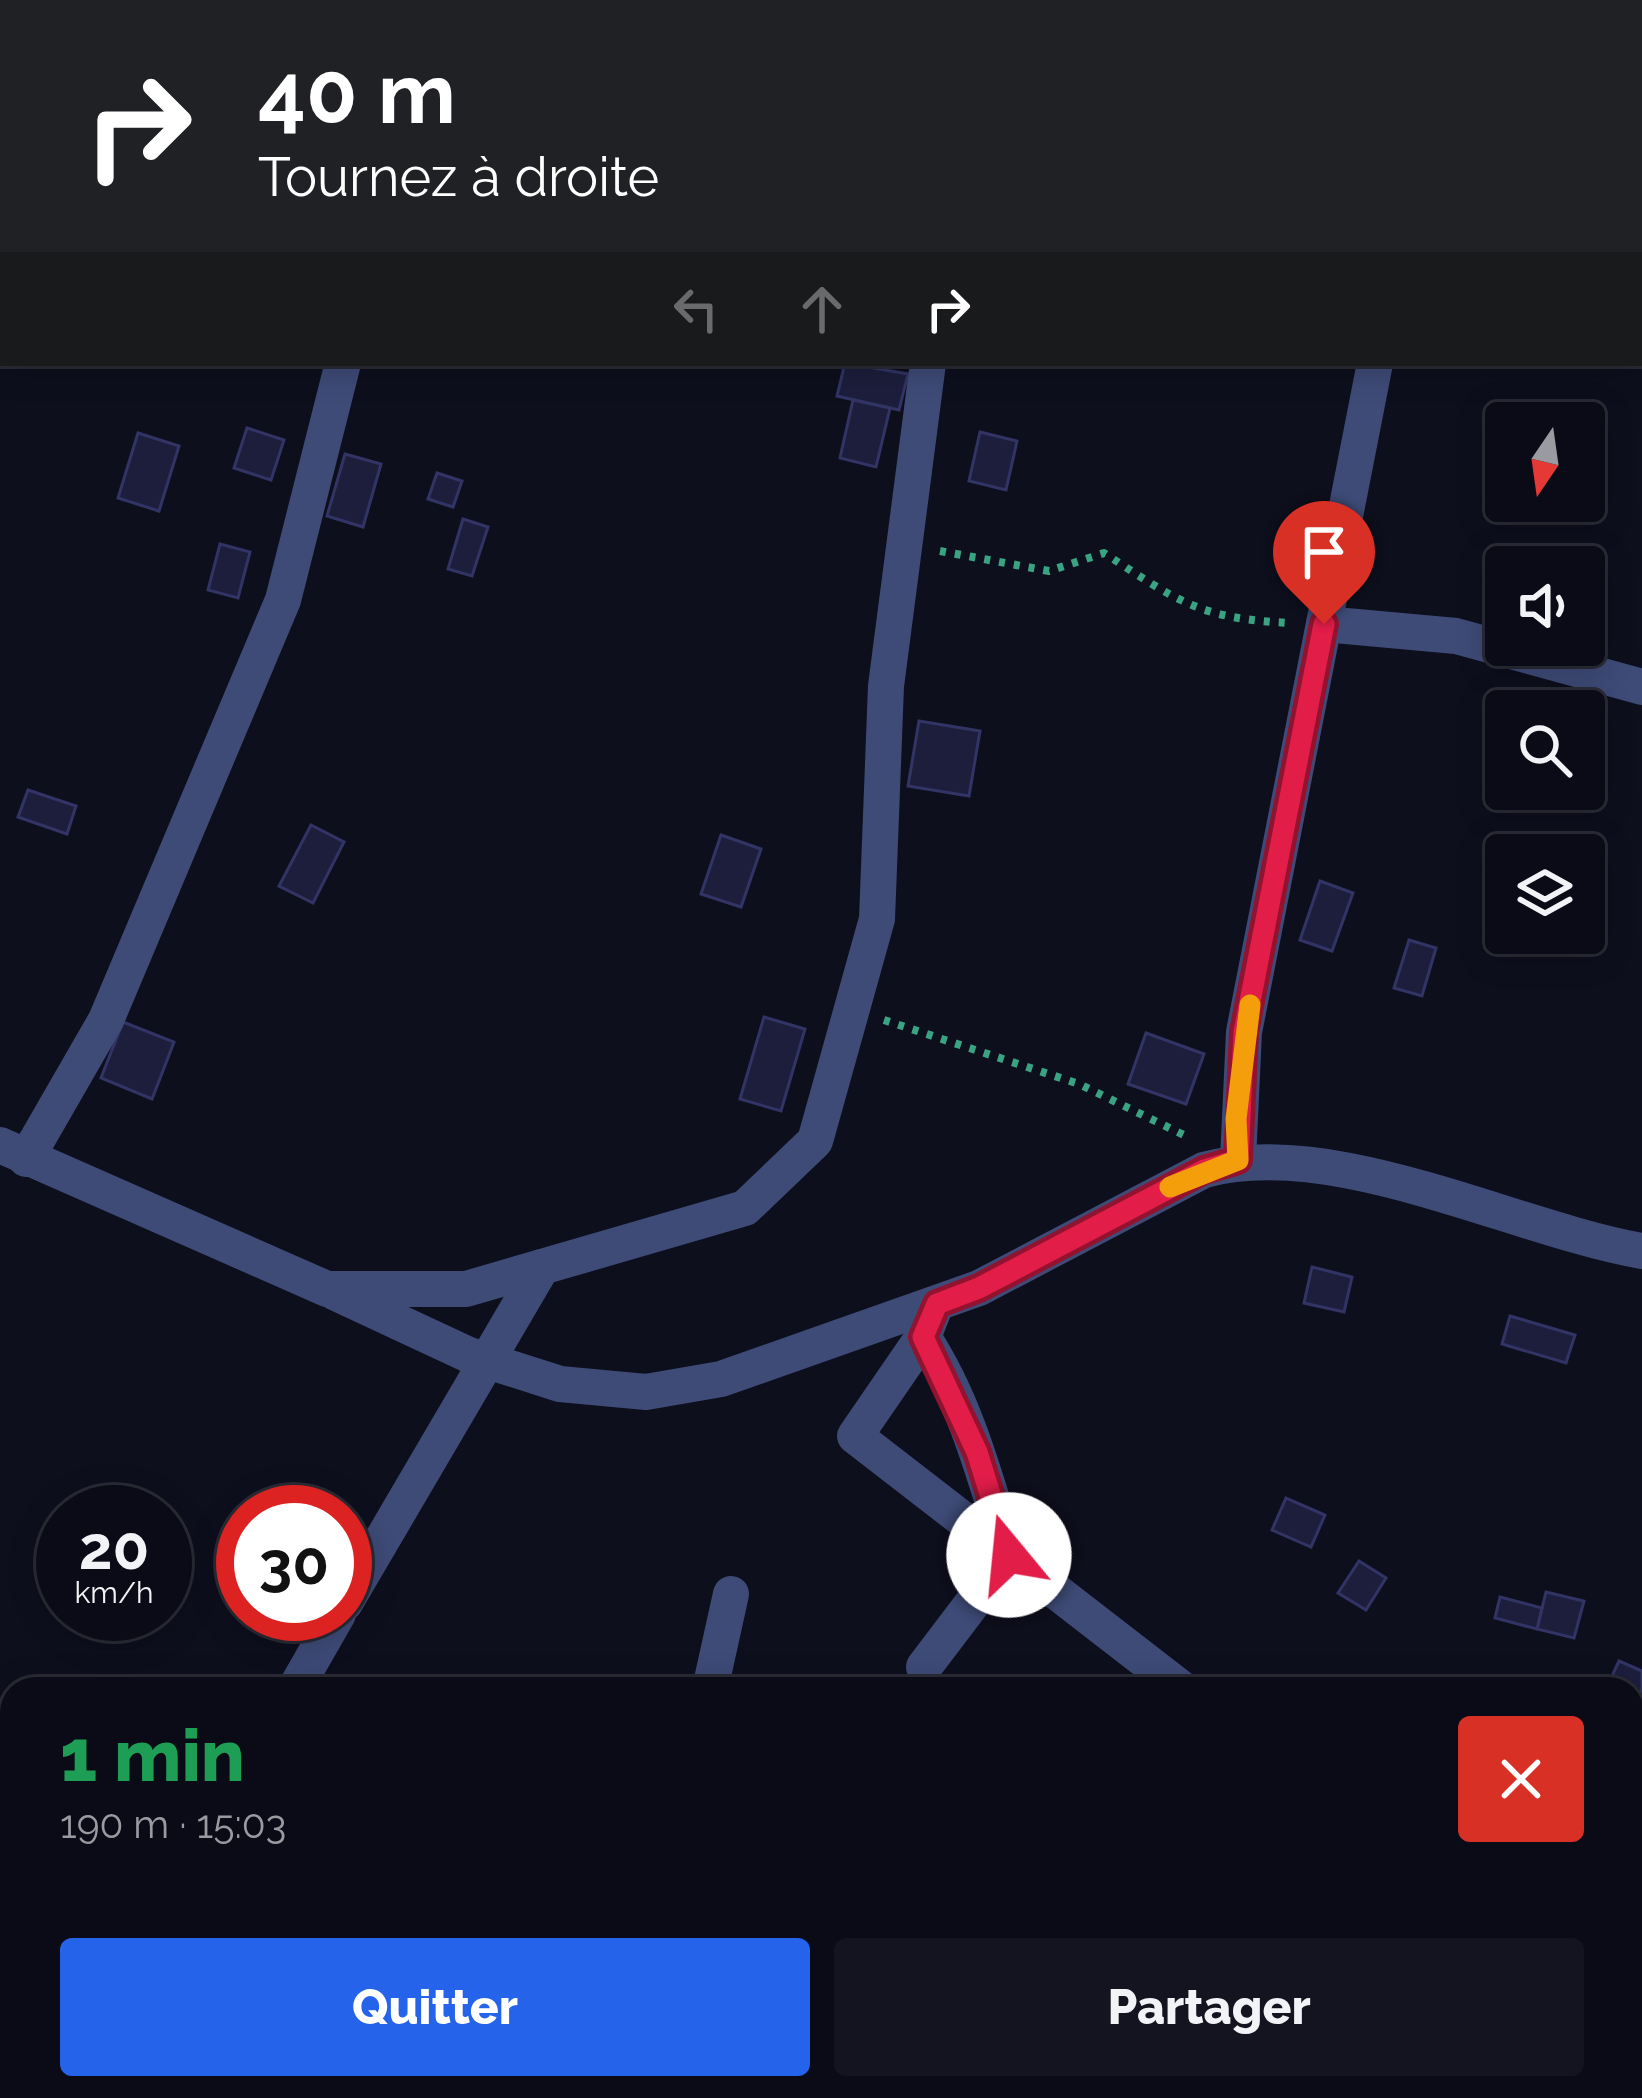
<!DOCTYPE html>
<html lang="fr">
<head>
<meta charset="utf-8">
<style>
	:root { --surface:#0a0b16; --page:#13141f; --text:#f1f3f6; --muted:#999ba1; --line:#2a2b35; --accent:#2563eb }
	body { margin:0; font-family:Raleway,sans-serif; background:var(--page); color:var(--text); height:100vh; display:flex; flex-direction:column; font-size:45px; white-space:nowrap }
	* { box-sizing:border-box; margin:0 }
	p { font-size:39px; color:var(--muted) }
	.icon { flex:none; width:66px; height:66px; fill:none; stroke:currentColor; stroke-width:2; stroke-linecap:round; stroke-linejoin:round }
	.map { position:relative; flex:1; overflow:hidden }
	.drawer { position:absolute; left:0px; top:1677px; width:1644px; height:423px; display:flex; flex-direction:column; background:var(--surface); border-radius:36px 36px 0 0; box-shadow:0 6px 30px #0003,0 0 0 3px var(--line) }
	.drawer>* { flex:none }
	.banner { position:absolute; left:0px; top:0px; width:1644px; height:366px; box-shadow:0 6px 30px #0003,0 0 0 3px var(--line); background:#202124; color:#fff; overflow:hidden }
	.needle { width:78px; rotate:193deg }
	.buttons { position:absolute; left:1485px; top:402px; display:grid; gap:24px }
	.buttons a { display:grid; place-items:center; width:120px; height:120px; border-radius:12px; background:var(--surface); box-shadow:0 6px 30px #0003,0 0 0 3px var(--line); font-size:60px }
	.speed { position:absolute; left:36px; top:1485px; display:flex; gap:24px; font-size:60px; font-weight:700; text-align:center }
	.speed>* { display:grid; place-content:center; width:156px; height:156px; border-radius:50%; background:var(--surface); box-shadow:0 6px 30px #0003,0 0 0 3px var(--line); line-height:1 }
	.speed small { font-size:30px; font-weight:400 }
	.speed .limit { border:18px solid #d22; background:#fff; color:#111 }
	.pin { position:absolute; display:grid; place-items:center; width:102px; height:102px; color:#fff; margin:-123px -51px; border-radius:50% 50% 50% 0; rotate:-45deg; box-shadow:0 0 12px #0007 }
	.pin .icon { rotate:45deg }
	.me { position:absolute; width:132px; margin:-66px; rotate:343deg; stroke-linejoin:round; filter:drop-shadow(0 0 9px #0008) }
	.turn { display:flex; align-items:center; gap:42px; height:252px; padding:0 60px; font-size:54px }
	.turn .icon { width:156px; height:156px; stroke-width:2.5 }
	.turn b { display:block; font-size:84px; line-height:102px }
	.lanes { display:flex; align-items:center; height:114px; padding:0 60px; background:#0003; justify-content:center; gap:60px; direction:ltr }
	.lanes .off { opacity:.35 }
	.round { display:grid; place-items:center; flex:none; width:126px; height:126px; border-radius:12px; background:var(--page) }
	.summary { display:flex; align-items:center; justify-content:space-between; height:204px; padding:0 60px }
	h1 { font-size:72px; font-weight:800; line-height:90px; color:#1e9e55 }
	.action { display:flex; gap:24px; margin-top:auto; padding:24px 60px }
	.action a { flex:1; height:138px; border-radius:12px; background:var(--accent); color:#fff; font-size:48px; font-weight:800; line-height:138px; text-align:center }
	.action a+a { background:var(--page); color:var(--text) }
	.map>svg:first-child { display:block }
	.building { fill:#1c1e3c; stroke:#313465; stroke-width:3 }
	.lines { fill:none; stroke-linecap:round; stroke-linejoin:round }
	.path { stroke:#3aa382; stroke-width:8; stroke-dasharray:6 9; stroke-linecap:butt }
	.minor { stroke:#3e4b77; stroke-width:36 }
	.route-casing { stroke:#92132f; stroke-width:30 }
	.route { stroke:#e11d48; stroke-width:21 }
	.slow { stroke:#f59e0b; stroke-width:21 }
</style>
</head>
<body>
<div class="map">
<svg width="1642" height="2098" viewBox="0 0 1642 2098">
	<rect width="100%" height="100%" fill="#0e0f1d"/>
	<!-- building -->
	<g class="building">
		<path d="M 845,363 L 908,374 L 899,410 L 837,396 Z"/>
		<path d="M 853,400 L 890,408 L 876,467 L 840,458 Z"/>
		<path d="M 247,428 L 284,440 L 271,480 L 234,468 Z"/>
		<path d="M 980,432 L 1017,441 L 1006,490 L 969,481 Z"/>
		<path d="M 138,433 L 179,446 L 159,511 L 118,498 Z"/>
		<path d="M 345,454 L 381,464 L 363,527 L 327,516 Z"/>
		<path d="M 437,473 L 462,481 L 453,507 L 428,499 Z"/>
		<path d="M 463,519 L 488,527 L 472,576 L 448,569 Z"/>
		<path d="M 220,544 L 250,552 L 238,598 L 208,590 Z"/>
		<path d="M 919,721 L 980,731 L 969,796 L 908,786 Z"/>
		<path d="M 28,790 L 76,806 L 67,834 L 18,817 Z"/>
		<path d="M 311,825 L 344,842 L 313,903 L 279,886 Z"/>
		<path d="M 721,835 L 761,849 L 741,907 L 701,894 Z"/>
		<path d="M 1320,881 L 1353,893 L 1332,951 L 1300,940 Z"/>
		<path d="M 1409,940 L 1436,948 L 1422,996 L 1394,988 Z"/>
		<path d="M 764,1017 L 805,1029 L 781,1111 L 740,1099 Z"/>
		<path d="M 123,1022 L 174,1042 L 152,1099 L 101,1078 Z"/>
		<path d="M 1146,1033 L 1204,1054 L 1186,1104 L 1128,1084 Z"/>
		<path d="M 1312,1267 L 1352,1277 L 1344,1312 L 1304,1303 Z"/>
		<path d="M 1510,1316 L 1575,1335 L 1566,1363 L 1502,1344 Z"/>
		<path d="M 1286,1498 L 1325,1515 L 1311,1547 L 1272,1530 Z"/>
		<path d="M 1359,1561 L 1386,1578 L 1366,1610 L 1338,1593 Z"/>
		<path d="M 1546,1592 L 1584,1601 L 1574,1638 L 1537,1629 Z"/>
		<path d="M 1500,1597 L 1542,1608 L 1537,1629 L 1495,1618 Z"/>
		<path d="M 1619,1661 L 1642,1671 L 1642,1689 L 1632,1710 L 1632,1689 L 1606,1689 Z"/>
	</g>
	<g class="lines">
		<!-- path -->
		<g class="path">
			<path d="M 38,0 L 43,3"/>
			<path d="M 940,551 L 1049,571 L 1104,553 C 1179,602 1200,619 1292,623"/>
			<path d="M 884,1020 L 1079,1084 L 1188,1137"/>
			<path d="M 748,2088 L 762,2098"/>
		</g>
		<!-- minor -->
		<g class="minor">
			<path d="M 412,0 L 412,3"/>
			<path d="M 1115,3 L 1120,0"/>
			<path d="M 1441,3 L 1441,0"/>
			<path d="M 1324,624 L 1456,636 L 1642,687"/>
			<path d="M 0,1145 L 327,1289 L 466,1289 L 745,1208 L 815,1141 L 877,919 L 886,686 L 928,363"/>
			<path d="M 26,1159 L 106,1020 L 283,600 L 343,363"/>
			<path d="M 1238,1160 L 1244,1032 L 1375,363"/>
			<path d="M 336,1293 L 469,1355 L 560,1384 L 646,1392 L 721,1379 L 979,1288 L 1204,1170 C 1334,1135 1512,1228 1642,1251"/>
			<path d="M 936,1304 L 923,1337 L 855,1436 L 1182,1689"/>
			<path d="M 923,1337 C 966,1402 986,1481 1009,1555 L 924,1667"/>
			<path d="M 345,1603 L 542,1267"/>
			<path d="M 295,1689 L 338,1614"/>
			<path d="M 710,1689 L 731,1594"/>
			<path d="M 234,2088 L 249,2098"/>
			<path d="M 56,2098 L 62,2088"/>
			<path d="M 535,2098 L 543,2088"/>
		</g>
	</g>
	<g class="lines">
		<defs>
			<path id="route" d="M 1009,1555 L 977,1452 L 923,1337 L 937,1304 L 979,1288 L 1204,1170 L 1238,1160 L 1244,1032 L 1324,624"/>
		</defs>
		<!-- route casing -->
		<use href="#route" class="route-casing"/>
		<!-- route -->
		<use href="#route" class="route"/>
		<!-- slow -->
		<path class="slow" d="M 1170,1187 L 1238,1160 L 1236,1119 L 1250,1005"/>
	</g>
</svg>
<div class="buttons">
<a><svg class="needle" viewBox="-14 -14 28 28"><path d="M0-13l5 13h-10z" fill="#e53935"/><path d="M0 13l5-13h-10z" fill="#999ba1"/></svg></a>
<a><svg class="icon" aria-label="sound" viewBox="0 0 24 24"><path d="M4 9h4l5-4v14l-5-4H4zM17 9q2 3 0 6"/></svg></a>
<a><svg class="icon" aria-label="search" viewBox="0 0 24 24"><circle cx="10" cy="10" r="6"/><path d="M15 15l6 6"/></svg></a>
<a><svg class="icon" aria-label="layers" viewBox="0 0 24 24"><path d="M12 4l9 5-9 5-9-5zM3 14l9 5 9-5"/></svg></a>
</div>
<div class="speed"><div>20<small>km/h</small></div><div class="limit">30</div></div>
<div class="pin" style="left:1324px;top:624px;background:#d93025"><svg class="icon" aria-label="arrive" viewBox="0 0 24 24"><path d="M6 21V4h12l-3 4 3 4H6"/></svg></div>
<svg class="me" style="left:1009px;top:1555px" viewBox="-20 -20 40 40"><circle r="19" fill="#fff"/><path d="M0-13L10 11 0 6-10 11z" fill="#e11d48"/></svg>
<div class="banner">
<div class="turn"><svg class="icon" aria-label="right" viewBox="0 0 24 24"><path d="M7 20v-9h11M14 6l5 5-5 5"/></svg><div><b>40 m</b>Tournez à droite</div></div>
<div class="lanes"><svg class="icon off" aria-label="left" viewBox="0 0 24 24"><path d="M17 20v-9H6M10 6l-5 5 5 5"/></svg><svg class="icon off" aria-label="ahead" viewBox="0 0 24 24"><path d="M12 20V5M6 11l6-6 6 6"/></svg><svg class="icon" aria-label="right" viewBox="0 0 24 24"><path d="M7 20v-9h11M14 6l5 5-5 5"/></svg></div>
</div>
<section class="drawer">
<div class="summary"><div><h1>1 min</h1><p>190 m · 15:03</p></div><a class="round" style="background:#d93025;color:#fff"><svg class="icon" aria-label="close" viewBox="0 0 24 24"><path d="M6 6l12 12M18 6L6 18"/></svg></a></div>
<div class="action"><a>Quitter</a><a>Partager</a></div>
</section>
</div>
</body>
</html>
